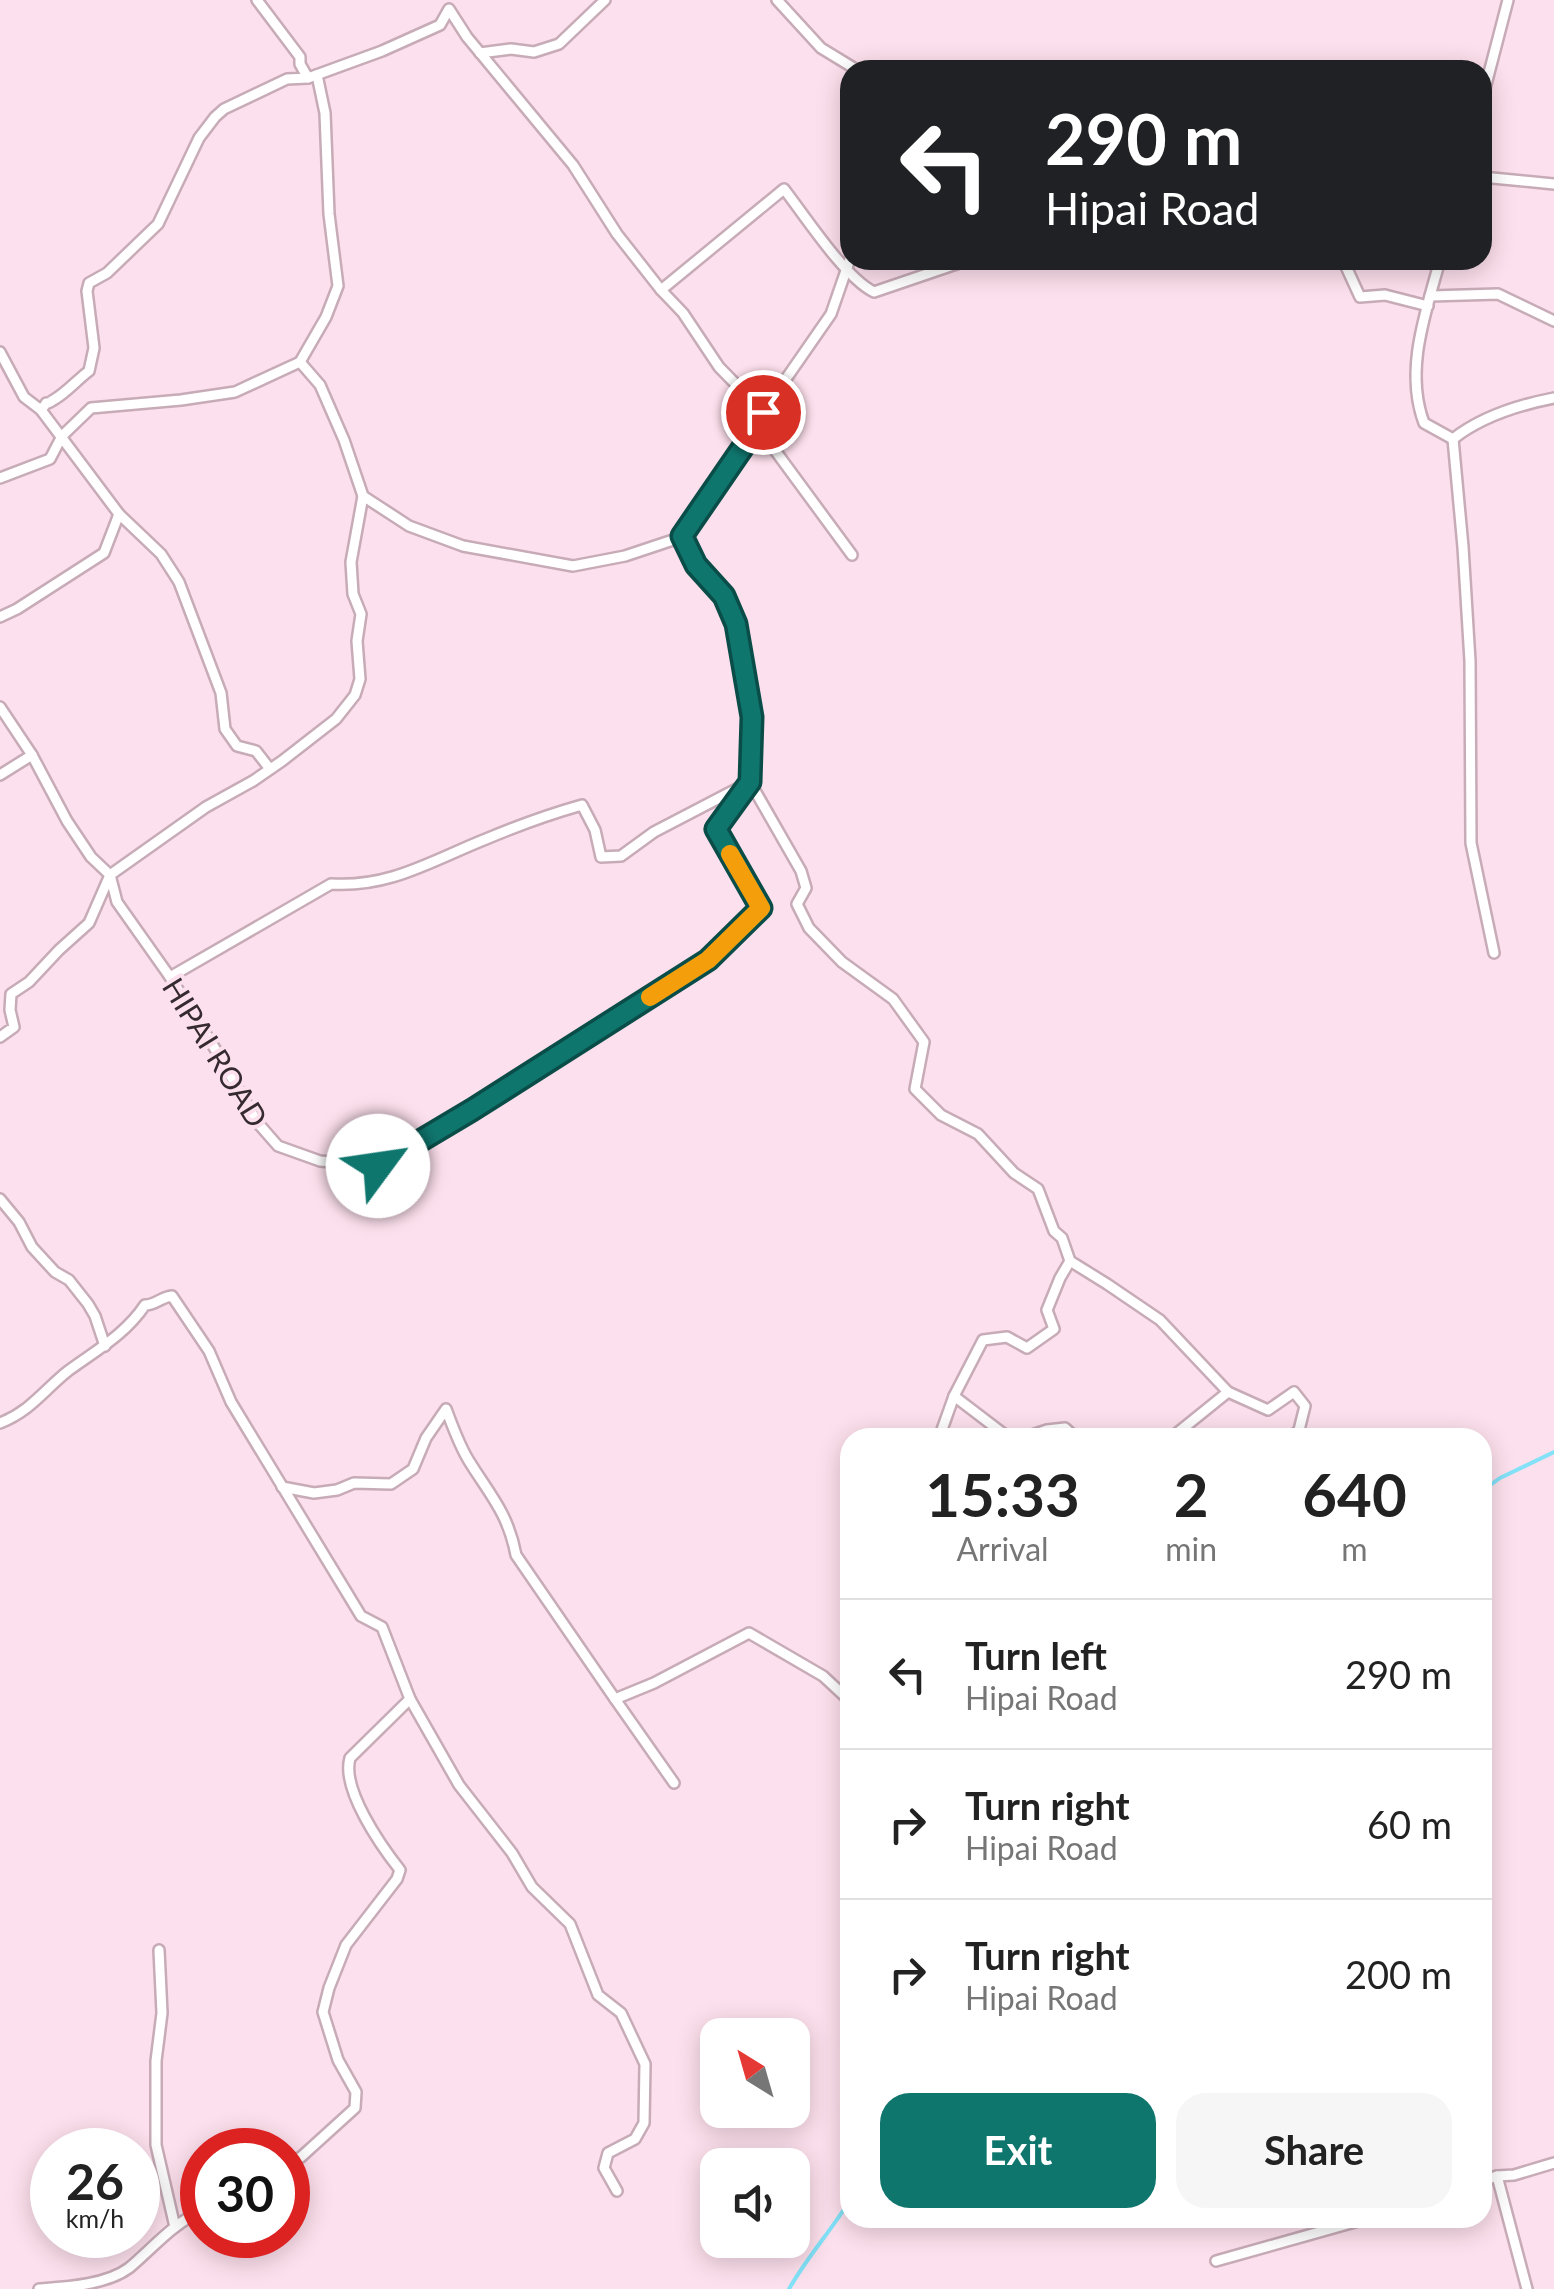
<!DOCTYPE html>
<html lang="en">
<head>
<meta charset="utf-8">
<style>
	:root { --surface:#fff; --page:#f6f6f6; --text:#222; --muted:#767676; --line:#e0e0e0; --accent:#0f766e }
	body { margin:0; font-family:Lato,sans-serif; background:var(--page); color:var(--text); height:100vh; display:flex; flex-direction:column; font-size:38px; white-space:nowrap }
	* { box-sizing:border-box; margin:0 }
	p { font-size:32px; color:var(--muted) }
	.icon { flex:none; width:55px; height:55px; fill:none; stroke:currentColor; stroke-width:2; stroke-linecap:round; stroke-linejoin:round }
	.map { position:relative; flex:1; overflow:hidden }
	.sheet { position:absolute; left:840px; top:1428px; width:652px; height:800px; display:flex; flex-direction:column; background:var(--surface); border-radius:30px; box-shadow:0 5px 25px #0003 }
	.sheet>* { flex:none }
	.top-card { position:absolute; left:840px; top:60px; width:652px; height:210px; border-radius:30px; box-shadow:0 5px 25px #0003; background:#202124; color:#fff; overflow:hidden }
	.needle { width:65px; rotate:323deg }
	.buttons { position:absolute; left:700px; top:2018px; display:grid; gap:20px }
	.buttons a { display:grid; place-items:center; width:110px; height:110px; border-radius:20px; background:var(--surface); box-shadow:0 5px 25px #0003; font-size:50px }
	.speed { position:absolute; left:30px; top:2128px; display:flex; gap:20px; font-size:50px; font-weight:700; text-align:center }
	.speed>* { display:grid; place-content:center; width:130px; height:130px; border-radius:50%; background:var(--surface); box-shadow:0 5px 25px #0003; line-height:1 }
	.speed small { font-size:25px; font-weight:400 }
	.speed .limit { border:15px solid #d22; background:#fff; color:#111 }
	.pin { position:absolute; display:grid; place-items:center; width:85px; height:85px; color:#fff; margin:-42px; border:5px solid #fff; border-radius:50%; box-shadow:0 2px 10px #0007 }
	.me { position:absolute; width:110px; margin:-55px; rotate:59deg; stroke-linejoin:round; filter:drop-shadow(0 0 8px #0008) }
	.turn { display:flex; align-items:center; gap:35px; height:210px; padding:0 40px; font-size:45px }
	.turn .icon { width:130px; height:130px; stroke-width:2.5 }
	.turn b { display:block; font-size:70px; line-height:85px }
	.eta { display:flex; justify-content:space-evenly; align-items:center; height:170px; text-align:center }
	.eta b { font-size:60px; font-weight:700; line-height:70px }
	.cta { display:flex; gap:20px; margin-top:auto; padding:20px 40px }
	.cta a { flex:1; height:115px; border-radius:30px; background:var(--accent); color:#fff; font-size:40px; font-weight:700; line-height:115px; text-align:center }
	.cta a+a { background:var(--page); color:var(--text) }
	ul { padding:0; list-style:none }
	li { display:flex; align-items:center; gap:30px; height:150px; padding:0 40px; border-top:2px solid var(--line) }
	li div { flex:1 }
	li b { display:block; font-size:38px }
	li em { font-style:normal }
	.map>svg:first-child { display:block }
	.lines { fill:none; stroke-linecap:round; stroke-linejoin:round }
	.stream { stroke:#83e2f8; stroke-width:4 }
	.street-casing { stroke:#c7abb7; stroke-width:14 }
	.street { stroke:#fff; stroke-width:9 }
	.route-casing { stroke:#0a4d48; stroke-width:25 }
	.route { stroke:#0f766e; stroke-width:18 }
	.slow { stroke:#f59e0b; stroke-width:18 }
	.labels { text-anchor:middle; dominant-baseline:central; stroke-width:8; stroke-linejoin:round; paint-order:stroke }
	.street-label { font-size:30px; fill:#352a2f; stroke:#fde0ed }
</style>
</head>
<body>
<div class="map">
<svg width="1554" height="2289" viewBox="0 0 1554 2289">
	<rect width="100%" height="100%" fill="#fde0ed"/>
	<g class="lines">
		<!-- stream -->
		<g class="stream">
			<path d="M 1482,1491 L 1500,1478 L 1554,1452"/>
			<path d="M 789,2289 C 807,2257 831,2231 850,2200"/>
		</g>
		<defs>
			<g id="street">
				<path d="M 777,0 L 821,48 L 857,70"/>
				<path d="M 480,53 L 511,49 L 534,52 L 559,44 L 605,0"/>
				<path d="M 308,78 L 382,51 L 440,25 L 449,9 L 467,37 L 573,165 L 617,234 L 661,290 L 683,313 L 719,367 L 763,412 L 763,434 L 852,555"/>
				<path d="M 1482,100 L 1508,0"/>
				<path d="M 1482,177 L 1554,184"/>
				<path d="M 1343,260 L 1360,297 L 1385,295 L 1428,306"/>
				<path d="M 1440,260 C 1426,312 1404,370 1424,423 L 1453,439"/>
				<path d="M 661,290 L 784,189 C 805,216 845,278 874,292 L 968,260"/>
				<path d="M 1430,296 L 1498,294 L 1554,321"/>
				<path d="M 0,352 L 24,397 L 41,410 L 119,514 L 161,554 L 179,582 L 221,693 L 225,729 L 237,746 L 256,751 L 270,769"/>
				<path d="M 300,362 L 320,385 L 344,440 L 363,496 L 409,526 L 463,546 L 573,566 L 625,556 L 682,537"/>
				<path d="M 41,410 C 52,396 40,409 55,399 C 67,392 77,380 89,371 L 94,348 L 87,291 L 89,283 L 107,273 L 158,224 L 199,138 L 215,117 L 224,109 L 287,79 L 308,78 L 300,64 L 300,57 L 257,0"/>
				<path d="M 1453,439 L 1463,547 L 1470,661 L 1471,843 L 1494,953"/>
				<path d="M 1453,439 C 1482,416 1518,405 1554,398"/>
				<path d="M 0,478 L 50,459 L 62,436 L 91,408 L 181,400 L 235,392 L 300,362 L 326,317 L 338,286 L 329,214 L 325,113 L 317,75"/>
				<path d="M 0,617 L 17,609 L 104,553 L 119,514"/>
				<path d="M 0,707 L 32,755 L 67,821 L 91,857 L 110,875 L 117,902 L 170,977 L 217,1052 L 257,1122 L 278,1146 L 320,1161 L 378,1166 L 472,1110 L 708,960 L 761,908 L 716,829 L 750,782 L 752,717 L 736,624 L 724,596 L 696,565 L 682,537 L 752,434 L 763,412 L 831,314 L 850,259"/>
				<path d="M 0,775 L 32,755"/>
				<path d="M 170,977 L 331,884 C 390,888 433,860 486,839 C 517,826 550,814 582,805 L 595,830 L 601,857 L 621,856 L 654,832 L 750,782 L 801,871 L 806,888 L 797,904 L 809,928 L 842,962 L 893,999 L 924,1042 L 915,1089 L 941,1115 L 978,1134 L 1014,1173 L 1038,1189 L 1054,1231 L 1062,1238 L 1070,1261 L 1060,1278 L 1047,1310 L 1054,1329 L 1027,1348 L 1007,1337 L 983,1340 L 954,1396 L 939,1438"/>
				<path d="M 0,1037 L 14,1027 L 10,1010 L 11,994 L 29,982 L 59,950 L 89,923 L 110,875 L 206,807 L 253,781 L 282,761 L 336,719 L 355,695 L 360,679 L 357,641 L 361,614 L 353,594 L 351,562 L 363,496"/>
				<path d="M 0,1199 L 19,1222 L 32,1247 L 55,1272 L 69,1280 L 88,1304 L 95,1316 L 105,1346"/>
				<path d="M 1070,1261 L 1107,1284 L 1160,1320 L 1228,1392"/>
				<path d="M 954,1396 L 1009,1438"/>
				<path d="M 0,1423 C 31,1411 45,1389 68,1371 C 95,1351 125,1335 145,1305 C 156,1305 161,1297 172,1296 L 209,1351 L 231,1402 L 361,1616 L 382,1627 L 410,1699 L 459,1785 L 512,1853 L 532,1887 L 570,1924 L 598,1995 L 621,2013 L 645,2064 L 644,2123 L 635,2139 L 608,2153 L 604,2168 L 617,2191"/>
				<path d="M 1023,1438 L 1047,1430 L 1065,1428 L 1076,1438"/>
				<path d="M 1171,1438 L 1228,1392 L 1268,1410 L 1294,1392 L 1305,1406 L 1299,1430 L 1291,1438"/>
				<path d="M 282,1487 L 314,1493 L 337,1490 L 354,1483 L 391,1484 L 413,1469 L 426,1438 L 446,1409 C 453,1427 459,1445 469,1461 C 490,1495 508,1513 516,1555 L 615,1699 L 654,1683 L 749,1633 L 823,1676 L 850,1701"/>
				<path d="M 615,1699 L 674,1783"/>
				<path d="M 159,1950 L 162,2013 L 156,2061 L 156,2145 L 175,2227"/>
				<path d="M 288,2164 L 301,2157 L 355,2108 L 356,2092 L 338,2060 L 323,2012 L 329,1988 L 346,1945 L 397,1879 L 400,1870 C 381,1846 341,1789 350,1758 L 410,1699"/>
				<path d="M 1497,2176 L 1527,2289"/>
				<path d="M 1482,2181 L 1497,2176 L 1514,2175 L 1554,2163"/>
				<path d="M 1216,2261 L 1369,2218"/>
				<path d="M 39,2289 C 66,2287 106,2285 129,2268 C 153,2248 173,2223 202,2211"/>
			</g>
		</defs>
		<!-- street casing -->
		<use href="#street" class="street-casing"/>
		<!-- street -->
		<use href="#street" class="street"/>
	</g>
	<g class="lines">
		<defs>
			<path id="route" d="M 378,1166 L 472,1110 L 708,960 L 761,908 L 716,829 L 750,782 L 752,717 L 736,624 L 724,596 L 696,565 L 682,536 L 752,434 L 763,412"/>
		</defs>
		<!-- route casing -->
		<use href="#route" class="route-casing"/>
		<!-- route -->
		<use href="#route" class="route"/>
		<!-- slow -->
		<path class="slow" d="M 650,997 L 708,960 L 761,908 L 730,854"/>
	</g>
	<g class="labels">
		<!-- street labels -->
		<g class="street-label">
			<text transform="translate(216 1052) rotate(58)">HIPAI ROAD</text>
		</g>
	</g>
</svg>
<div class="buttons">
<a><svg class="needle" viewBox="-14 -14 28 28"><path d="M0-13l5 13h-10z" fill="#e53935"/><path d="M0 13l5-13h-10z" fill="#767676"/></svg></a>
<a><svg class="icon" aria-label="sound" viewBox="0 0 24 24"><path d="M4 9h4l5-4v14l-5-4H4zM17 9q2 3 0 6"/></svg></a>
</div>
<div class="speed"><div>26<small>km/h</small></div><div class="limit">30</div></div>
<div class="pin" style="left:763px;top:412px;background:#d93025"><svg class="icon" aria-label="arrive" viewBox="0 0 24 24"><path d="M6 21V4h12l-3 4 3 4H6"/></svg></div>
<svg class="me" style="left:378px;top:1166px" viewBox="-20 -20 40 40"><circle r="19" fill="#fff"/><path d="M0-13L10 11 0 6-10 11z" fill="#0f766e"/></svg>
<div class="top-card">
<div class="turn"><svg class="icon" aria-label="left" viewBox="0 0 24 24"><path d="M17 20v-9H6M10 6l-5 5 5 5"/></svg><div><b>290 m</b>Hipai Road</div></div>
</div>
<section class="sheet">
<div class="eta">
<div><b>15:33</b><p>Arrival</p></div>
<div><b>2</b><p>min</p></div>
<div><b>640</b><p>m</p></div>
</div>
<ul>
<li><svg class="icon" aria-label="left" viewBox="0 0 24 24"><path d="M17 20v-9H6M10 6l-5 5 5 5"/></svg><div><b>Turn left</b><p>Hipai Road</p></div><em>290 m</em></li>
<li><svg class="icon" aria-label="right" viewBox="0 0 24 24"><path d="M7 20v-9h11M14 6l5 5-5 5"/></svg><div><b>Turn right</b><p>Hipai Road</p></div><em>60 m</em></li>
<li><svg class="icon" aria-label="right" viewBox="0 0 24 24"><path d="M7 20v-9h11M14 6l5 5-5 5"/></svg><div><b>Turn right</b><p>Hipai Road</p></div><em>200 m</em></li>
</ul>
<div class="cta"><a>Exit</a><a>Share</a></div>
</section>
</div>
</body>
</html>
